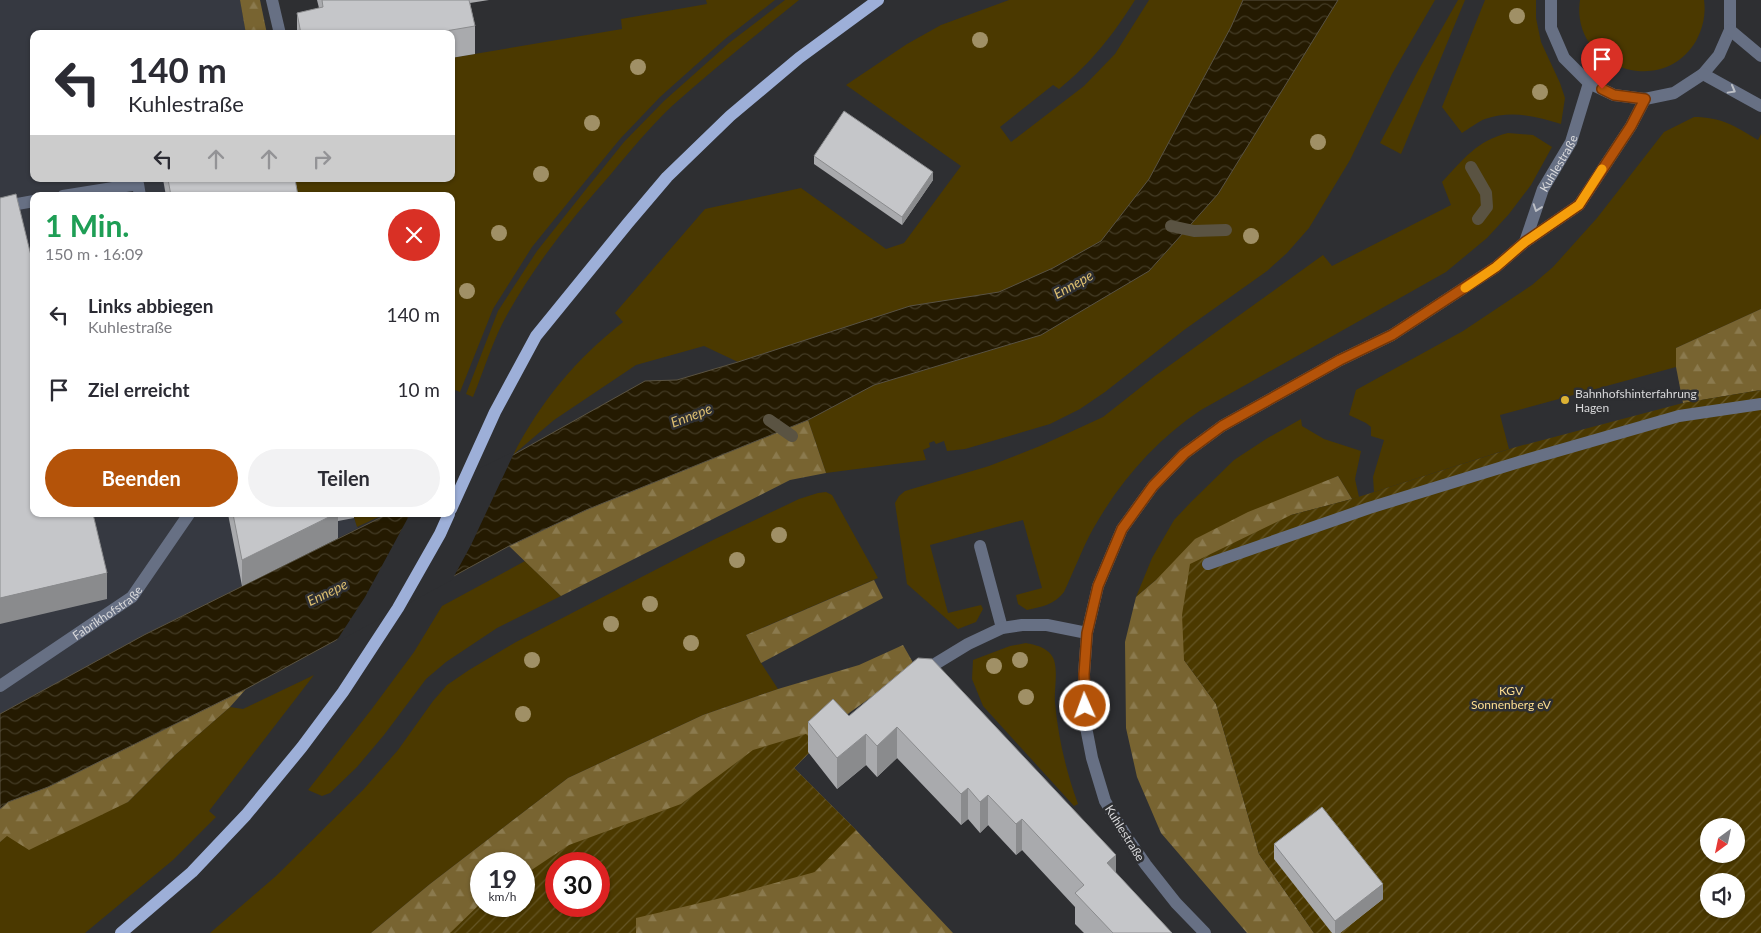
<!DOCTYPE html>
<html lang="de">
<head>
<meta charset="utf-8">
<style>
	:root { --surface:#fff; --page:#f2f2f3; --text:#2b2b33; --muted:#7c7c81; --accent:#b45309 }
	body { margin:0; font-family:Lato,sans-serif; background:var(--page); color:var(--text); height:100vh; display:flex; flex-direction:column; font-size:19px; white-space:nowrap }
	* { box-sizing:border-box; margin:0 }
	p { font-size:16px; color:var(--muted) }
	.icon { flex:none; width:28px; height:28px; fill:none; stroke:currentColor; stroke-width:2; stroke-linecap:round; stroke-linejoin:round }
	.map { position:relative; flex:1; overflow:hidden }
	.side { position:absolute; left:30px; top:192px; width:425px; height:325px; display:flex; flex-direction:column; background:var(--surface); border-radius:10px; box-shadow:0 1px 4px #0004 }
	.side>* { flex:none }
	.guide { position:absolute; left:30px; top:30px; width:425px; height:152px; border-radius:10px; box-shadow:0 1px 4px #0004; background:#fff; color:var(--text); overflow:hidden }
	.needle { width:32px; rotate:213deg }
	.controls { position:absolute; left:1700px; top:818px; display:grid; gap:10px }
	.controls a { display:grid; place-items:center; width:45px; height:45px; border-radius:50%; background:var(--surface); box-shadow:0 1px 4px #0004; font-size:25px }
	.speed { position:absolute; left:470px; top:852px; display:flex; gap:10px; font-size:25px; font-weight:700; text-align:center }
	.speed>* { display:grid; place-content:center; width:65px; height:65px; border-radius:50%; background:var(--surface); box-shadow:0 1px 4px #0004; line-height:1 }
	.speed small { font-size:12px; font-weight:400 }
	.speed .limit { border:8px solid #d22; background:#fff; color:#111 }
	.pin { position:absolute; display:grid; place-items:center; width:42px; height:42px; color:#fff; margin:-51px -21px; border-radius:50% 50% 50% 0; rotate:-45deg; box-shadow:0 0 5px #0007 }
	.pin .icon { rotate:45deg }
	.me { position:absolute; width:55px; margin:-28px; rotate:358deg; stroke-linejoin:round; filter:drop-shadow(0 0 4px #0008) }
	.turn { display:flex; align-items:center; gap:18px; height:105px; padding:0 15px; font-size:22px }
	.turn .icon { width:65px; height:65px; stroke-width:2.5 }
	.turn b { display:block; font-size:35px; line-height:42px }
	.lanes { display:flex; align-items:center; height:48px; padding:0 15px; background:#0003; justify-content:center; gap:25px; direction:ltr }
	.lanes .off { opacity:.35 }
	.round { display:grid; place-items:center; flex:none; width:52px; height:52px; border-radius:26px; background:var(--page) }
	.summary { display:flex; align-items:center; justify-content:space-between; height:85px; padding:0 15px }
	h1 { font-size:30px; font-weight:700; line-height:38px; color:#1e9e55 }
	.primary-button { display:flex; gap:10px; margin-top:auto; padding:10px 15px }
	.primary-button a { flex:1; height:58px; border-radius:30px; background:var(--accent); color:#fff; font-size:20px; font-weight:700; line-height:58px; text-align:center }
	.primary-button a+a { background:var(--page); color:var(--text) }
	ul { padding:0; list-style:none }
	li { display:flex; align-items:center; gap:15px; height:75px; padding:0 15px }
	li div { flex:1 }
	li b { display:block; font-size:19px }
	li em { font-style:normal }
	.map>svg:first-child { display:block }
	.built { fill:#363941 }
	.grass { fill:#4b3900 }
	.forest { fill:url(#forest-firs); fill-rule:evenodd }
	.garden { fill:url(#garden-furrows); fill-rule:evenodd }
	.water { fill:url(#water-waves); stroke:#5a5342 }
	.pier { fill:#2e2f32 }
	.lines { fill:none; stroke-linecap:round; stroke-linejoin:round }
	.stream { stroke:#5a5342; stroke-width:12 }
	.minor { stroke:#677084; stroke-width:12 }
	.major { stroke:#9dafd8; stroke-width:12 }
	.tree { fill:#a09066 }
	.wall { fill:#a9aaad }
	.shaded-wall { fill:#8a8b8d }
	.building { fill:#c5c6c9; stroke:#8a8b8d }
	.oneway { stroke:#bcbfc5 }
	.route-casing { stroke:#753606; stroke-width:12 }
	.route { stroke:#b45309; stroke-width:9 }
	.slow { stroke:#f59e0b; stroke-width:9 }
	.poi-dot { fill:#dcb233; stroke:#2e2f32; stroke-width:2 }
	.labels { text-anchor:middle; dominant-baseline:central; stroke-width:5; stroke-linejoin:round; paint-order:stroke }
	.street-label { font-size:12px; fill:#d9d9db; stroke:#2e2f32 }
	.poi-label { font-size:12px; fill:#d9d9db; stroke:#2e2f32; text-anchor:start }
	.park-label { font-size:12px; fill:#fedf90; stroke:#2e2f32 }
	.water-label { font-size:14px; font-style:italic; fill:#dcbe70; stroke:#2e2f32 }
</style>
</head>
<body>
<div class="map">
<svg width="1761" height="933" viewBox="0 0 1761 933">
	<defs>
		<pattern id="forest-firs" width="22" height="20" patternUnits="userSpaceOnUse" patternTransform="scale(1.25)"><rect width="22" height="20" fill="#786431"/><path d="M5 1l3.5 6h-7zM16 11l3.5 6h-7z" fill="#8b7a4e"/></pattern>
		<pattern id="garden-furrows" width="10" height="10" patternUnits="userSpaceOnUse" patternTransform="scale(1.25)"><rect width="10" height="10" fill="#4b3900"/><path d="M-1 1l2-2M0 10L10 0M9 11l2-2" fill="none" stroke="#645525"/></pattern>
		<pattern id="water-waves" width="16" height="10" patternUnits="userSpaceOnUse" patternTransform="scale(1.25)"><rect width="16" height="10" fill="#241a01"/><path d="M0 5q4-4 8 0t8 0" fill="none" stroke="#433b25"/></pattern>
	</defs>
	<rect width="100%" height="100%" fill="#2e2f32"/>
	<!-- built -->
	<path class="built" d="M 0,0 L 240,0 L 246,34 L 34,34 L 34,179 L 290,179 L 293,196 L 34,196 L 34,514 L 353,514 L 358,528 L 144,635 L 0,714 Z"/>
	<!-- grass -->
	<g class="grass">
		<path d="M 706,0 L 775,0 L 725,39 L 660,97 L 620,139 L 583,184 L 532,247 L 493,309 L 460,392 L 455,390 L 451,399 L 451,196 L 293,196 L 290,179 L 451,179 L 451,58 L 622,29 L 621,19 L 707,4 Z"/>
		<path d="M 785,0 L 799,0 C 756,35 713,69 672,106 C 650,127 630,151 611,174 C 573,217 536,263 508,313 C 493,339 484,370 473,397 L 466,394 L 498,311 L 537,251 L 587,188 L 624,142 L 664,101 L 729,43 Z"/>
		<path d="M 1009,0 L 1135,0 C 1113,35 1091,63 1059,89 L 1053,85 L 1000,127 L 1011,142 L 1084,86 L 1115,54 L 1149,0 L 1243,0 L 1231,27 L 1149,179 L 1101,241 L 1053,268 L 999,292 L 910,306 L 738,362 L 704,346 L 636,365 L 554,420 L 513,455 C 541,401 575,360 623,322 L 615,313 L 705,209 L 801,188 L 886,249 L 904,243 L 961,166 L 846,85 L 907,44 L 941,25 Z"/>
		<path d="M 1338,0 L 1435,0 L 1392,74 L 1350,160 L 1309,228 L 1287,253 L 1267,271 L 1184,330 L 1105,392 L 1080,409 L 1050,424 L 965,449 L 947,451 L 944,441 L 936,444 L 934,441 L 929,443 L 930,447 L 923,450 L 926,460 L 826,473 L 808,420 L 874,385 L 1041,335 L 1149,271 L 1218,194 Z"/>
		<path d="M 1458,0 L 1465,0 L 1401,154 L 1380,143 L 1419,69 Z"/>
		<path d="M 1485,0 L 1536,0 L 1536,18 L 1541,42 L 1560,83 L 1565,98 L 1561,124 C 1536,116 1511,110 1485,119 C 1477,122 1469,129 1462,133 L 1442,107 Z"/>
		<path d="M 1580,0 L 1704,0 C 1706,14 1703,28 1696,41 C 1662,99 1570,67 1580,0 Z"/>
		<path d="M 1694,117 C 1721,117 1735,126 1758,140 L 1761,134 L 1761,309 L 1676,348 L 1676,367 L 1500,415 L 1509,449 L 1374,492 L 1373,477 L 1384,440 L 1371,436 L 1371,427 L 1366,423 L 1349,415 L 1356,390 L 1463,331 L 1532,285 L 1553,267 L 1597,218 L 1664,132 Z"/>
		<path d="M 1508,133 L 1533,135 L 1552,147 L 1531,185 L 1509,214 L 1487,238 L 1446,272 L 1201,410 C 1156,440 1120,481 1093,529 C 1082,549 1074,571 1064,592 C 1055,604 1042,607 1027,610 L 1018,604 L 1016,595 L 1042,588 L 1023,520 L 930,545 L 948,613 L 981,605 L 983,609 L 976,622 L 958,629 L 907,584 L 895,503 L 899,496 L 905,491 L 989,466 L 1040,446 L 1103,417 L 1155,376 L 1323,255 L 1332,266 L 1451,205 L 1442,182 C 1464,159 1476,141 1508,133 Z"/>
		<path d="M 1301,419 L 1302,426 L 1324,439 L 1361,451 L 1355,479 L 1359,497 L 1352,499 L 1338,476 L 1322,483 L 1156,580 L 1136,597 L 1152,558 L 1174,520 L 1191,502 L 1234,460 L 1266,439 Z"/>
		<path d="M 826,492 L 832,495 L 878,578 L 746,635 L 761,663 L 778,689 L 703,715 L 568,778 L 430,884 L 371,933 L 210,933 L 276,876 L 363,790 L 398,750 L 433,701 L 447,685 L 469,670 L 516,642 L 715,539 L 799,499 L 818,493 Z"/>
		<path d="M 353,514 L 385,514 L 357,527 Z"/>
		<path d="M 525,561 L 561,596 L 497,628 L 446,662 L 426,679 L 384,735 L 357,767 L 330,793 L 322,796 L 308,790 L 371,710 L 414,652 L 442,606 Z"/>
		<path d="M 1026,643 C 1036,645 1050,648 1054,660 C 1058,673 1054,689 1055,702 C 1058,737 1066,771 1078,804 L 1074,806 L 983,706 L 972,679 L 973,660 L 1010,646 Z"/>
		<path d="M 314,675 L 209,811 L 216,817 L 173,860 L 85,933 L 0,933 L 0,842 L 6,836 L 128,802 L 175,755 L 230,707 L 243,709 Z"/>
	</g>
	<!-- forest -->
	<g class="forest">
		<path d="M 240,0 L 260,0 L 267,34 L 246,34 Z"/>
		<path d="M 1761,309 L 1761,390 L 1683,403 L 1676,367 L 1676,348 Z"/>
		<path d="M 808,420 L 826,473 L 790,480 L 561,596 L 509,546 L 586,510 Z"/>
		<path d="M 1338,476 L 1352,499 L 1291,515 L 1184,660 L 1216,704 L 1259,854 L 1314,933 L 1247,933 L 1161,833 L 1137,777 L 1126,728 L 1125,642 L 1136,597 L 1156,580 L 1195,539 L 1248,512 Z"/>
		<path d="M 874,580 L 883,598 L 761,663 L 746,635 Z"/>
		<path d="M 903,645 L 915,666 L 849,713 L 794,768 L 856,830 L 953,933 L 371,933 L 430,884 L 568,778 L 703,715 L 778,689 L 859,665 ZM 481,864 L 524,864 L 524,906 L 481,906 ZM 556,864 L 599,864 L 599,906 L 556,906 Z"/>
		<path d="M 246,689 L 230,707 L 175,755 L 128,802 L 29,850 L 7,836 L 0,842 L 0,809 L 8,802 L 48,787 Z"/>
	</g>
	<!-- garden -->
	<g class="garden">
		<path d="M 1761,390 L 1761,933 L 1314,933 L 1259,854 L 1216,704 L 1184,660 L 1182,615 L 1190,564 L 1291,515 L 1352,499 L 1516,447 L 1683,403 ZM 1709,826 L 1736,826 L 1736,854 L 1709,854 ZM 1709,881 L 1736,881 L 1736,909 L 1709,909 Z"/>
		<path d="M 806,734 L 817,744 L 794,768 L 856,830 L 815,872 L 717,899 L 636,918 L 636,933 L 450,933 L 481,903 L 481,906 L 524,906 L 524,875 L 569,845 L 681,804 L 753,750 ZM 556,864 L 599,864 L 599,906 L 556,906 Z"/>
	</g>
	<!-- water -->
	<path class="water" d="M 1243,0 L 1338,0 L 1218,194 L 1149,271 L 1041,335 L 874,385 L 808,420 L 586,510 L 509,546 L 246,689 L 48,787 L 8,802 L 0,809 L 0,714 L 144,635 L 388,514 L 451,514 L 451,485 L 513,455 L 645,381 L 677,380 L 738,362 L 910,306 L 999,292 L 1053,268 L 1101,241 L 1149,179 L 1231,27 Z"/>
	<!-- pier -->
	<path class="pier" d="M 515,451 L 471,545 L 452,580 L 335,643 L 365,597 L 410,514 L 451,514 L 451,482 Z"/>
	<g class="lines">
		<!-- stream -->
		<g class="stream">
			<path d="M 1471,167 L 1486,193 L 1487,207 L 1478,219"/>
			<path d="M 1171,226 L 1194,231 L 1226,230"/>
			<path d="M 769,420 L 792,436"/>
		</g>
		<!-- minor -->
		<g class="minor">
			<path d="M 272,0 L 280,34"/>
			<path d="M 1551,0 L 1551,28 L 1564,58 L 1589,83 L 1614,95 L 1645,99 L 1674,93 L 1703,74 L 1719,55 L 1730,30 L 1730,0"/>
			<path d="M 1730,30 L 1761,56"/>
			<path d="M 1703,74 L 1761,106"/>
			<path d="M 63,196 L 138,184 L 140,196"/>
			<path d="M 0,207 L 34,201"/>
			<path id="s1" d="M 1525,242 L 1543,189 L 1571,142 L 1589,83"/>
			<path d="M 980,546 L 1002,628"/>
			<path d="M 1208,564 L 1369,508 L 1519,462 L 1679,416 L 1761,404"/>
			<path d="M 922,672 L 968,644 L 1002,628 L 1022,625 L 1047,625 L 1087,633"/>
			<path id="s2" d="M 0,686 L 132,597 L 189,514"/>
			<path d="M 1205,933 L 1176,903 L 1146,865 L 1128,839 L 1105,801 L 1092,758 L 1085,722 L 1084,674 L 1087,633 L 1098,586 L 1122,529 L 1153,486 L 1184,454 L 1222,426 L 1340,360 L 1392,335 L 1496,267 L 1525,242 L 1579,205 L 1631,126 L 1645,99"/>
		</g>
		<!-- major -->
		<g class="major">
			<path d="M 451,509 L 495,412 L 536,336 L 628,223 L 667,177 L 730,116 L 799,58 L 878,0"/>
			<path d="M 121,933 L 192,872 L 246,815 L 302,747 L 343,692 L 398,608 L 440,534 L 449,514"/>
		</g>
	</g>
	<!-- trees -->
	<g class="tree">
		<circle cx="1517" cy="16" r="8"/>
		<circle cx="980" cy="40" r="8"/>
		<circle cx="638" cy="67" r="8"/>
		<circle cx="1540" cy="92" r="8"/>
		<circle cx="592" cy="123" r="8"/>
		<circle cx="1318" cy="142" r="8"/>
		<circle cx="541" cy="174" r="8"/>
		<circle cx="499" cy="233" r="8"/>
		<circle cx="1251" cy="236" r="8"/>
		<circle cx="467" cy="291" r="8"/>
		<circle cx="779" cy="535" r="8"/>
		<circle cx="737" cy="560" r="8"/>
		<circle cx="650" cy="604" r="8"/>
		<circle cx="611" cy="624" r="8"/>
		<circle cx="691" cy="643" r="8"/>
		<circle cx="532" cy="660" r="8"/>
		<circle cx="1020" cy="660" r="8"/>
		<circle cx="994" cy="666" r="8"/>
		<circle cx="1026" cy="697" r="8"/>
		<circle cx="523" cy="714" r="8"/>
	</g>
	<!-- wall -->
	<g class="wall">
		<path d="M 317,0 L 489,0 L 470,3 L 475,26 L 475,54 L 451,58 L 451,34 L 297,34 L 297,13 L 319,8 Z"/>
		<path d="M 814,156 L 933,180 L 902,225 L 814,164 Z"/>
		<path d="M 163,179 L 295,179 L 298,196 L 166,196 Z"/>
		<path d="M 228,514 L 354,514 L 354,518 L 338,521 L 338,538 L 242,586 Z"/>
		<path d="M 918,658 L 1116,873 L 1172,933 L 1084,933 L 1075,924 L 1075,907 L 1022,850 L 1016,855 L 988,825 L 980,833 L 968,819 L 961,825 L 897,758 L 877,777 L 866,765 L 837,789 L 808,752 L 808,722 L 849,716 Z"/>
		<path d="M 1274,844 L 1383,899 L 1340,933 L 1332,933 L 1274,859 Z"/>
	</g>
	<!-- shaded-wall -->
	<g class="shaded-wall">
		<path d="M 933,172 L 933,180 L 902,225 L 902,217 Z"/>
		<path d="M 335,514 L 338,514 L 338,538 L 242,586 L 242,560 Z"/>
		<path d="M 107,573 L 107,599 L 0,624 L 0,598 Z"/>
		<path d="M 897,727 L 897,758 L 877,777 L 877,746 Z"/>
		<path d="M 866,734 L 866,765 L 837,789 L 837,758 Z"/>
		<path d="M 968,788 L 968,819 L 961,825 L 961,794 Z"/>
		<path d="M 988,795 L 988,825 L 980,833 L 980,802 Z"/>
		<path d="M 1022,819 L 1022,850 L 1016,855 L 1016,824 Z"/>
		<path d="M 1116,855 L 1116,886 L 1107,863 Z"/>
		<path d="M 1383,884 L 1383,899 L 1340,933 L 1335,933 L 1335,921 Z"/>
	</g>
	<!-- building -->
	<g class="building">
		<path d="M 322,0 L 469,0 L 475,26 L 428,34 L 301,34 L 297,13 L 323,7 Z"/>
		<path d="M 844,111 L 933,172 L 902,217 L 814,156 Z"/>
		<path d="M 168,179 L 295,179 L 298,196 L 171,196 Z"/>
		<path d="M 16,194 L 34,268 L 34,514 L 93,514 L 107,573 L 0,598 L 0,198 Z"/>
		<path d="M 233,514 L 335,514 L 242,560 Z"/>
		<path d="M 918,658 L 932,659 L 1116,855 L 1107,863 L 1172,933 L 1113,933 L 1075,893 L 1084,885 L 1022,819 L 1016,824 L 988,795 L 980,802 L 968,788 L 961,794 L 897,727 L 877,746 L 866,734 L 837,758 L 808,722 L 833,699 L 849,716 Z"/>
		<path d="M 1322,807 L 1383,884 L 1335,921 L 1274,844 Z"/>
	</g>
	<!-- one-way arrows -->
	<defs><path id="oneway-chevron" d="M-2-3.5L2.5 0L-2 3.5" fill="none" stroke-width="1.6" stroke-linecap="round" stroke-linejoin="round" transform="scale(1.25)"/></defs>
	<g class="oneway">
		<use href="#oneway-chevron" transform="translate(1732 90) rotate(29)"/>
		<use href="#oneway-chevron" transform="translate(1537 208) rotate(109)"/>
	</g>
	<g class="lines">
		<defs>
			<path id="route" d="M 1085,706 L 1084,674 L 1087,633 L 1098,586 L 1122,529 L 1153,486 L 1184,454 L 1222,426 L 1340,360 L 1392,335 L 1496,267 L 1525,242 L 1579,205 L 1631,126 L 1645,99 L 1614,95 L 1602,89"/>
		</defs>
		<!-- route casing -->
		<use href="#route" class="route-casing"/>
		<!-- route -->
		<use href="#route" class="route"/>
		<!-- slow -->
		<path class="slow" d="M 1465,288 L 1496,267 L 1525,242 L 1579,205 L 1602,169"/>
	</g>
	<!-- markers -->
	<circle class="poi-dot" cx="1565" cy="400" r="5"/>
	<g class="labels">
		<!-- street labels -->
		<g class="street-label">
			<text stroke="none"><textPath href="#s1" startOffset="86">Kuhlestraße</textPath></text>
			<text stroke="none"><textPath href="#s2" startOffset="130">Fabrikhofstraße</textPath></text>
			<text transform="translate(1125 833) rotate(58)">Kuhlestraße</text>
		</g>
		<!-- poi labels -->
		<g class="poi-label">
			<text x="1575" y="393">Bahnhofshinterfahrung<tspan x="1575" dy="14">Hagen</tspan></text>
		</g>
		<!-- park labels -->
		<g class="park-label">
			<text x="1511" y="690">KGV<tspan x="1511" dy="14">Sonnenberg eV</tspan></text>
		</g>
		<!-- water labels -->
		<g class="water-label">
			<text transform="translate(1073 284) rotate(-29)">Ennepe</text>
			<text transform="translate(691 415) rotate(-21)">Ennepe</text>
			<text transform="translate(327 592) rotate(-26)">Ennepe</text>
		</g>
	</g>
</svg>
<div class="controls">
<a><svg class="needle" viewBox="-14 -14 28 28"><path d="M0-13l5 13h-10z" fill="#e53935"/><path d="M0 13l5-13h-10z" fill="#7c7c81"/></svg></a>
<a><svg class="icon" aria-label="sound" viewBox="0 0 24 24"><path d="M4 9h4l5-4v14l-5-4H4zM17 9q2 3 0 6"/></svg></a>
</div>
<div class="speed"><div>19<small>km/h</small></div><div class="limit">30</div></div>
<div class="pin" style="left:1602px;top:89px;background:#d93025"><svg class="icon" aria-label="arrive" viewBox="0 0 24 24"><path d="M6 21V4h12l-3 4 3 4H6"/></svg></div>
<svg class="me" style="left:1085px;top:706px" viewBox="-20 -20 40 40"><circle r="17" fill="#b45309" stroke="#fff" stroke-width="3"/><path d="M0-11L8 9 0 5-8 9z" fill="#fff"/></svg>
<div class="guide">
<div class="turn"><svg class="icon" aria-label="left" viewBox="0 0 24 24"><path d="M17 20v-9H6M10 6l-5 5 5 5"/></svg><div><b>140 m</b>Kuhlestraße</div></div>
<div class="lanes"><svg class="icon" aria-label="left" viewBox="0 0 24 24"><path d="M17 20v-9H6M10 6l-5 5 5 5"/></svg><svg class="icon off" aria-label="ahead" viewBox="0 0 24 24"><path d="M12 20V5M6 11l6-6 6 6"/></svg><svg class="icon off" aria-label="ahead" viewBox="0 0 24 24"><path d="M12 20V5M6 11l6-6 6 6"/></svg><svg class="icon off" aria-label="right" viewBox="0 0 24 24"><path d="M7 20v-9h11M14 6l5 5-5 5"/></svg></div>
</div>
<section class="side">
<div class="summary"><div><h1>1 Min.</h1><p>150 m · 16:09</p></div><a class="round" style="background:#d93025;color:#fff"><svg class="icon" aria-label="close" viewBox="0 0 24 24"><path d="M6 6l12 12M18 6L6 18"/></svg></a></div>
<ul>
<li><svg class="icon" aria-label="left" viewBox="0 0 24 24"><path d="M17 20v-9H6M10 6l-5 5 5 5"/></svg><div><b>Links abbiegen</b><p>Kuhlestraße</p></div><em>140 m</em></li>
<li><svg class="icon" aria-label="arrive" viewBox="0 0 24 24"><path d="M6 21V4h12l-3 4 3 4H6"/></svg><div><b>Ziel erreicht</b></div><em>10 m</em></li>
</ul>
<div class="primary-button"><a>Beenden</a><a>Teilen</a></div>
</section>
</div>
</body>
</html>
